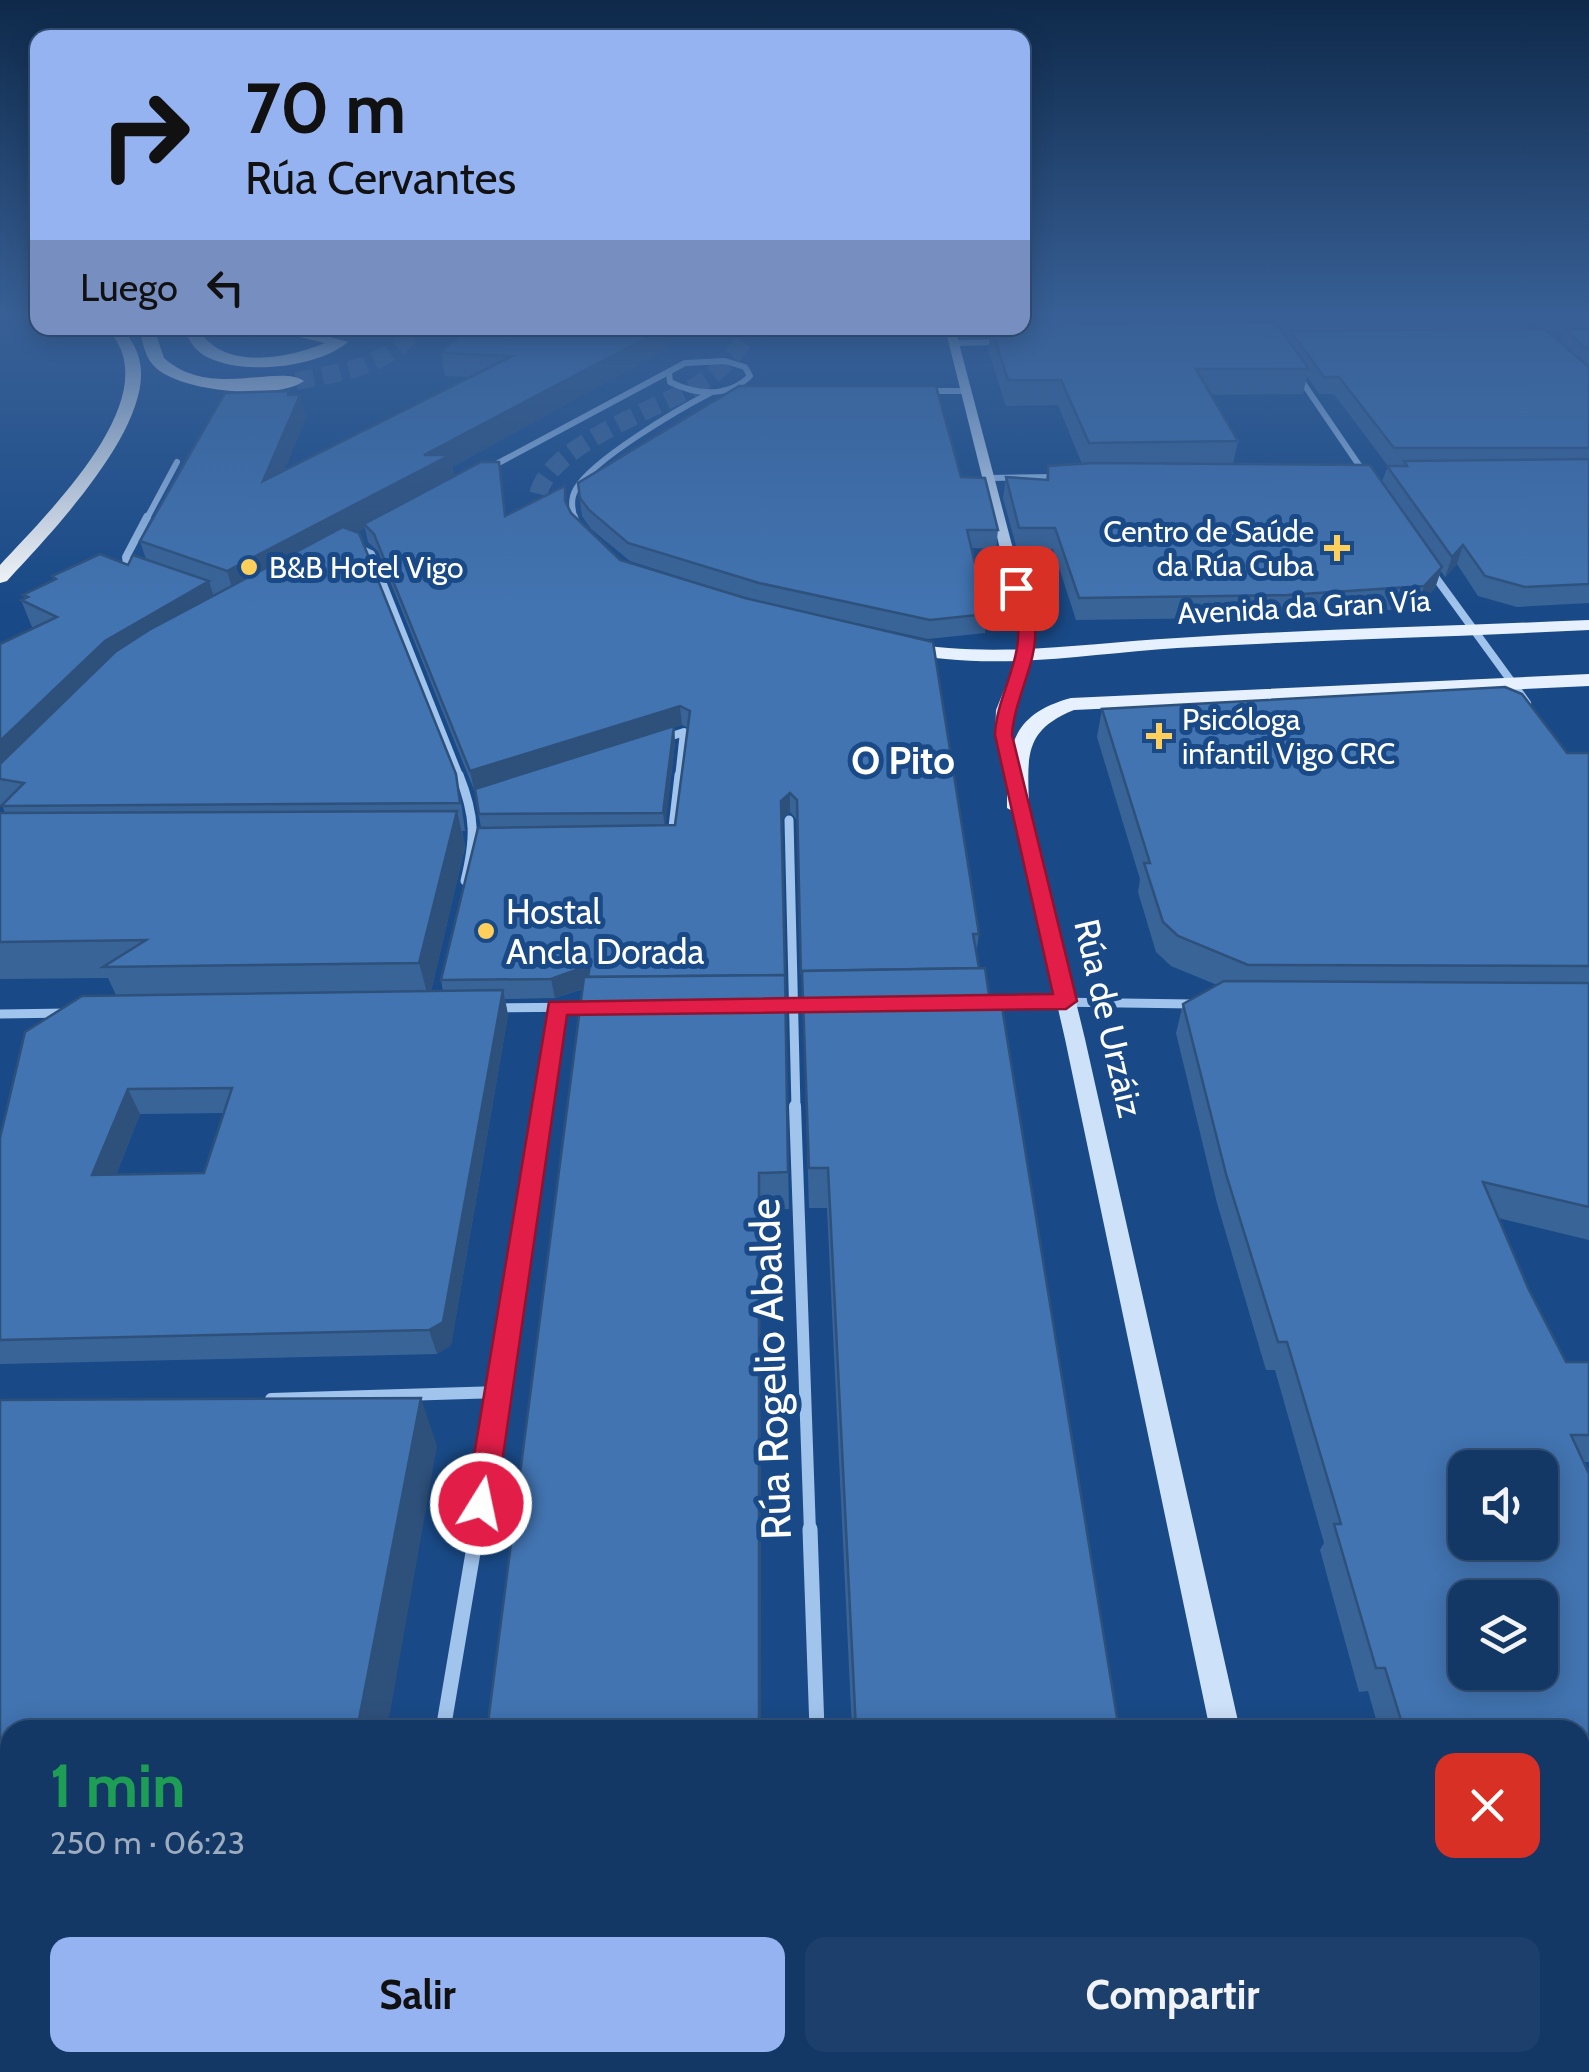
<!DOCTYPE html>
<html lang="es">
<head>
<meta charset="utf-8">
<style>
	:root { --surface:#133865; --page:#1c3f6b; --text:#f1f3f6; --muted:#9dacbf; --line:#325279; --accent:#95b2f1 }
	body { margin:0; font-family:Cabin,sans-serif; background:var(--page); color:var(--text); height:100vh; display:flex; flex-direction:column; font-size:38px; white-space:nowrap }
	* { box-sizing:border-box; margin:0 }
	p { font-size:32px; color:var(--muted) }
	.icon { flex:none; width:55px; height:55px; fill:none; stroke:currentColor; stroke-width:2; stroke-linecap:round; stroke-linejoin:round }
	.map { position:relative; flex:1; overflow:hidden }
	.sheet { position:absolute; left:0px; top:1720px; width:1590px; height:352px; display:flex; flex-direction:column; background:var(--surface); border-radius:30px 30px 0 0; box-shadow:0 5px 25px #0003,0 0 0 2px var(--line) }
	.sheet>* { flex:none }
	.top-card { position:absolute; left:30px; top:30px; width:1000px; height:305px; border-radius:20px; box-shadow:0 5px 25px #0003,0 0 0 2px var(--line); background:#95b2f1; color:#111; overflow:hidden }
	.controls { position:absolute; left:1448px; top:1450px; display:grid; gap:20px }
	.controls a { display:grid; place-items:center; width:110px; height:110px; border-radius:20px; background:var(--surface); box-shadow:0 5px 25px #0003,0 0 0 2px var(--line); font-size:50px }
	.pin { position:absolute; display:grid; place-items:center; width:85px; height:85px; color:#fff; margin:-42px; border-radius:20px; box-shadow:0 5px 15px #0006 }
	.me { position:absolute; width:110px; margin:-55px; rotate:10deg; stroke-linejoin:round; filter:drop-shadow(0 0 8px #0008) }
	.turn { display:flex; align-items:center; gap:35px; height:210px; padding:0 50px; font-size:45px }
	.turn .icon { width:130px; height:130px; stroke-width:2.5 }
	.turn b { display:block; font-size:70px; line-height:85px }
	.then { display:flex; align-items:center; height:95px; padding:0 50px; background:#0003; gap:20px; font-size:38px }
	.round { display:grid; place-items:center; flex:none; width:105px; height:105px; border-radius:20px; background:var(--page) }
	.head { display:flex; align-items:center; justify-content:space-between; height:170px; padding:0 50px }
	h1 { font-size:60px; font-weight:800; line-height:75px; color:#1e9e55 }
	.button { display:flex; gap:20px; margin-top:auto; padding:20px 50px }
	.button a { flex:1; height:115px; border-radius:20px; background:var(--accent); color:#111; font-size:40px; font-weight:800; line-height:115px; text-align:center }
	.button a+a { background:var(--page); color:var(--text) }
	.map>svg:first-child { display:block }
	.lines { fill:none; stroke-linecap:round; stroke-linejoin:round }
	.highway-tunnel-far1 { stroke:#3c6599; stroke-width:18; stroke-dasharray:18 9; stroke-linecap:butt }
	.highway-tunnel { stroke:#3c6599; stroke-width:21; stroke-dasharray:21 11; stroke-linecap:butt }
	.street-far4 { stroke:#a1c4ed; stroke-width:6 }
	.street-far3 { stroke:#a1c4ed; stroke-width:8 }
	.street-far2 { stroke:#a1c4ed; stroke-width:9 }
	.street-far1 { stroke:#a1c4ed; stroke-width:12 }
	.street { stroke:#a1c4ed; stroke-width:15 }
	.secondary { fill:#cde1f9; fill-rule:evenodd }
	.primary { fill:#e6f0ff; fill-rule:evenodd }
	.highway { fill:#fff; fill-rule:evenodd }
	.wall { fill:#396498; fill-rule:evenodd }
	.shaded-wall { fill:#2e517c }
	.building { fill:#4274b1; stroke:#2e517c; stroke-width:2.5; fill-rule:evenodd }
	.route { fill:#e11d48; stroke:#92132f; stroke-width:2.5 }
	.poi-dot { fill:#ffcf5c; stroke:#194a87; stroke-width:4 }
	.labels { text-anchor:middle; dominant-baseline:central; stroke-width:10; stroke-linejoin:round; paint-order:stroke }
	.far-poi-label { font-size:30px; fill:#fff; stroke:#194a87; text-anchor:start }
	.far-street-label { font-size:30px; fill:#fff; stroke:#194a87 }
	.poi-label { font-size:35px; fill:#fff; stroke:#194a87; text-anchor:start }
	.street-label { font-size:35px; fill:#fff; stroke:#194a87 }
	.neighbourhood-label { font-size:38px; font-weight:bold; fill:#fff; stroke:#194a87 }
	.near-street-label { font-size:42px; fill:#fff; stroke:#194a87 }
</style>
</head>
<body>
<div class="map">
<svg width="1589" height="2072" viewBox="0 0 1589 2072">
	<rect width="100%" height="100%" fill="#194a87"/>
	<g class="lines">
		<!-- highway-tunnel-far1 -->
		<g class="highway-tunnel-far1">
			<path d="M 296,381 C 338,373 382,368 411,334 L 410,328"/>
			<path d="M 542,520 C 509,457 660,409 699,384 C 718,373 731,359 744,341 L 738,328"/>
		</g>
		<!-- highway-tunnel -->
		<path class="highway-tunnel" d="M 540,517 L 554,536"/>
		<!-- street-far4 -->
		<g class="street-far4">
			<path d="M 954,343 L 1003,342"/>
			<path d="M 1299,377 L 1365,474"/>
			<path d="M 924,391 L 965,391"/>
			<path d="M 489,468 L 685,363 L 725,361 L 745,367 L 750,376 C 728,398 696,395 670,382 L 669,372"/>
			<path d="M 990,478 L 1058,477"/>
			<path d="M 146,520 L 177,462"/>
			<path d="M 575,520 C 572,509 570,499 576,489 C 592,460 679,409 710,393"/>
		</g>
		<!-- street-far3 -->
		<g class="street-far3">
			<path d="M 574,517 L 576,524"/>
			<path d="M 354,546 L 371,554 L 460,778"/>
			<path d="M 1431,571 L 1527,703"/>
			<path d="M 139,572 L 127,564 L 126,557 L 147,517"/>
			<path d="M 666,738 L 684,732 L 679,778"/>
		</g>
		<!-- street-far2 -->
		<g class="street-far2">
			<path d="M 459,775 C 476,817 475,839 465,881"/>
			<path d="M 789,820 L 796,1108"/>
			<path d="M 672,836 L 679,775"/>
			<path d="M 980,1001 L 1193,1004"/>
			<path d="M 775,1006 L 813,1005"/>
			<path d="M 495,1008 L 593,1007"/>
			<path d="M 0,1014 L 68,1013"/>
			<path d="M 542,1108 L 557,1007"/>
		</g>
		<!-- street-far1 -->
		<g class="street-far1">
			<path d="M 795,1106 L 810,1532"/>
			<path d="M 271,1399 L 500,1392"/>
			<path d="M 476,1532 L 542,1106"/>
		</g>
		<!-- street -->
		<g class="street">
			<path d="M 810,1529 L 817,1730"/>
			<path d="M 443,1730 L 477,1529"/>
			<path d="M 828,2062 L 828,2072"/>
		</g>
		<!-- secondary -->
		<g class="secondary">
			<path d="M 945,328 L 955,328 L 1034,629 C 1027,665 1012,699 1011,735 L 1085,1039 L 1240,1730 L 1210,1730 L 1065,1039 L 995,735 L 996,710 L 1012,670 L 1020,629 Z"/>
			<path d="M 1281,2062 L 1315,2062 L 1317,2072 L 1283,2072 Z"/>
		</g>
		<!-- primary -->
		<g class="primary">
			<path d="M 1589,620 L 1589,630 C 1452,637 1314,640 1177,648 C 1083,654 990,673 897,651 L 894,647 L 903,642 C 995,659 1084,643 1177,638 C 1314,629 1452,626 1589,620 Z"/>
			<path d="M 1589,674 L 1589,686 L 1074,710 C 1022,731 1028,758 1029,808 L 1018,814 L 1007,808 C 1007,751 1008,715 1071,698 Z"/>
		</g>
		<!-- highway -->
		<g class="highway">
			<path d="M 108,328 L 123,328 C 128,336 135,345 138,355 C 161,421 48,536 7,581 L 0,583 L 0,565 C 41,520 142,423 123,356 C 121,346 113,336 108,328 Z"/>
			<path d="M 139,328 L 154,328 L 164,358 C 211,400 279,363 304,381 C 277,401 176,392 153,365 C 144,355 143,341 139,328 Z"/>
			<path d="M 183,328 L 198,328 C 221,371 287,359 325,343 L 275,331 L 273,328 L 298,328 L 348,342 C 317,368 245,375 209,358 C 195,352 190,341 183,328 Z"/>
		</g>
	</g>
	<!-- wall -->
	<g class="wall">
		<path d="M 1022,317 L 1589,317 L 1589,603 L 1517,607 L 1478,596 L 1457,564 L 1445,577 L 1441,571 L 1435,588 L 1417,608 L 1281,617 L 1076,620 L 1053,549 L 1017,549 L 1003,498 L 1006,477 L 1046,480 L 1048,466 L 1082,464 L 1058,405 L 1006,406 L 988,350 L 990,336 L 984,336 L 982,328 L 1022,328 ZM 1529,319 L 1541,329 L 1526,329 ZM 1549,332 L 1564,333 L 1561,343 ZM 1307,376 L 1319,394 L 1334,394 L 1388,466 L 1382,481 L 1233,464 L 1238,441 L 1211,395 L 1303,394 Z"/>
		<path d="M 667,349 L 452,467 L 454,477 L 506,515 L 567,505 L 571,513 L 620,560 L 752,600 L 630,561 L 591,529 L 582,516 L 578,483 L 961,477 L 998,530 L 996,549 L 972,548 L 987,614 L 985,633 L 928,639 L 800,611 L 979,934 L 976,954 L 1119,1730 L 852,1730 L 827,1208 L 809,1208 L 797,820 L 790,812 L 781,820 L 789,1209 L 760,1210 L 761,1730 L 487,1730 L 583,989 L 555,998 L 505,999 L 508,1015 L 451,1345 L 437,1354 L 0,1364 L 0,1138 L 116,995 L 108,978 L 0,979 L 0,813 L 5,813 L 2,805 L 0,805 L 0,644 L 34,628 L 32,627 L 21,600 L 25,599 L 23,595 L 53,580 L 52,576 L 128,565 L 146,559 L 140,541 L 290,395 L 306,418 L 284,470 L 471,377 L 445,376 L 441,353 ZM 365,528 L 368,542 L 378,551 L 474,790 L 475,790 L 481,828 L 441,980 L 443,991 L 431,991 L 465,847 L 462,831 L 465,831 L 461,802 L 456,774 L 356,532 ZM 682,725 L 688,728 L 675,825 L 665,825 L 675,743 L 674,727 ZM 224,1113 L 204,1173 L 116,1175 L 140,1114 Z"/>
		<path d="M 1102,709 L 1567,753 L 1589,753 L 1589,1240 L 1498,1218 L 1529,1290 L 1566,1362 L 1589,1362 L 1589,1462 L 1583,1462 L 1589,2072 L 1465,2072 L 1462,2062 L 1580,2062 L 1580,1730 L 1379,1730 L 1368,1691 L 1359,1692 L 1320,1550 L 1324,1543 L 1275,1370 L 1266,1370 L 1217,1203 L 1176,1033 L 1183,1004 L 1217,985 L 1171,966 L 1156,952 L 1138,892 L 1140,879 L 1097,737 Z"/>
		<path d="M 437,1446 L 10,2062 L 166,2062 L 165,2072 L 0,2072 Z"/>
		<path d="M 868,2062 L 1173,2062 L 1175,2072 L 868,2072 Z"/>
	</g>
	<!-- shaded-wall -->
	<g class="shaded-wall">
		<path d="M 666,328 L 667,349 L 452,467 L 454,479 L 364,524 L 365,528 L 235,597 L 227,571 L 424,455 Z"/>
		<path d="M 289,391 L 294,409 L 300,395 L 306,418 L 270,506 L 263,481 Z"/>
		<path d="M 1463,545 L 1457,564 L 1445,577 L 1452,557 Z"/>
		<path d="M 1442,567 L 1435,588 L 1417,608 L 1424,586 Z"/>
		<path d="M 209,581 L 217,607 L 0,779 L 0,741 L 105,641 Z"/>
		<path d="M 680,706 L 682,725 L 674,727 L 675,743 L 665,830 L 663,813 L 674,727 L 474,790 L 470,771 Z"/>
		<path d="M 790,793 L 790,812 L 781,820 L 781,801 Z"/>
		<path d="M 457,811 L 465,847 L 429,1000 L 419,963 Z"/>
		<path d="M 590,965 L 590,986 L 555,998 L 551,979 Z"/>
		<path d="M 503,990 L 508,1015 L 451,1345 L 437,1354 L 429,1330 Z"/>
		<path d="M 128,1089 L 140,1114 L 106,1200 L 92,1175 Z"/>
		<path d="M 759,1173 L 760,1210 L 761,1730 L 759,1730 Z"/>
		<path d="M 421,1398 L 437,1446 L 387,1730 L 357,1730 Z"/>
		<path d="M 143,2062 L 166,2062 L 165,2072 L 158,2072 Z"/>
	</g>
	<!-- building -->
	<g class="building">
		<path d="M 1022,317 L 1265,317 L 1265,318 L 1022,319 Z"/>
		<path d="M 1276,323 L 1309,369 L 1196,369 L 1238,441 L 1089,443 L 1061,380 L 1008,380 L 991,328 L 1022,328 L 1022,325 Z"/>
		<path d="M 466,328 L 665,328 L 424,455 L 450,455 L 227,571 L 140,541 L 225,393 L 289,391 L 288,395 L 300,395 L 263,481 L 512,356 L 441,353 Z"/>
		<path d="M 1545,329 L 1589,367 L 1589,448 L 1394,448 L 1339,377 L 1324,377 L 1291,331 Z"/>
		<path d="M 1565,329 L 1589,329 L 1589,351 Z"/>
		<path d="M 739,386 L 936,386 L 961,477 L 985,478 L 998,530 L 967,530 L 987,614 L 930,620 L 759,583 L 628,543 L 589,510 L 580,498 L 578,483 Z"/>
		<path d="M 1589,459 L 1589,584 L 1525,587 L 1485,576 L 1463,545 L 1452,557 L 1387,466 L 1407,466 L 1404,461 Z"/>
		<path d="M 481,462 L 499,462 L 505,516 L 565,486 L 565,501 L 571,513 L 620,560 L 745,598 L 933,642 L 979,934 L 973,934 L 979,968 L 802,971 L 801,975 L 797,800 L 790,793 L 781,801 L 785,975 L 588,977 L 590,965 L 551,979 L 441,980 L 478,828 L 675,825 L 690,711 L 680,706 L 470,771 L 374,534 L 364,524 Z"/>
		<path d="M 1094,463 L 1370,465 L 1442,567 L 1424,586 L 1287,595 L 1079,598 L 1055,528 L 1019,528 L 1006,477 L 1048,480 L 1048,466 Z"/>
		<path d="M 343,527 L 359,533 L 456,774 L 460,803 L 1,806 L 24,783 L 0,779 L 0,764 L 115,652 L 149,630 Z"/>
		<path d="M 100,554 L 128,565 L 133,555 L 209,581 L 105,641 L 0,741 L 0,644 L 57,617 L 21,600 L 28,597 L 23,595 L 56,579 L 52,576 Z"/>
		<path d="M 1505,687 L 1522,694 L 1567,753 L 1589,753 L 1589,966 L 1248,965 L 1178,936 L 1163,922 L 1144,863 L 1150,863 L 1102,709 Z"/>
		<path d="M 674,726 L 663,813 L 479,814 L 475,789 Z"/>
		<path d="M 457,811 L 419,963 L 103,967 L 146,940 L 0,942 L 0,813 Z"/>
		<path d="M 985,968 L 990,1002 L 1001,1001 L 1119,1730 L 856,1730 L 828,1168 L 809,1168 L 802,971 Z"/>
		<path d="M 785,975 L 788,1172 L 759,1173 L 759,1730 L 487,1730 L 584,977 Z"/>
		<path d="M 1224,981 L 1589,983 L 1589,1207 L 1483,1182 L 1529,1290 L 1566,1362 L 1589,1362 L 1589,1435 L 1571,1435 L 1589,1474 L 1589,2072 L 1493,2072 L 1490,2062 L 1580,2062 L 1580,1730 L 1404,1730 L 1385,1668 L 1376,1668 L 1334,1524 L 1341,1524 L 1287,1342 L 1278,1342 L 1226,1174 L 1183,1004 ZM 1465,1468 L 1540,1468 L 1540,1542 L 1465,1542 ZM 1465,1598 L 1540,1598 L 1540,1672 L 1465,1672 Z"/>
		<path d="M 503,990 L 443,1322 L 429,1330 L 0,1340 L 0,1138 L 25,1032 L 82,996 ZM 232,1088 L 204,1173 L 92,1175 L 128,1089 Z"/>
		<path d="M 421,1398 L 357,1730 L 10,1730 L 10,2062 L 67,2062 L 19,2072 L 0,2072 L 0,1400 Z"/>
		<path d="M 872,2062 L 1173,2062 L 1175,2072 L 873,2072 Z"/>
	</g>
	<!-- sky -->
	<linearGradient id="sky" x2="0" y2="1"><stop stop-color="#0e294a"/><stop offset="0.52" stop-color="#386096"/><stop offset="1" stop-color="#386096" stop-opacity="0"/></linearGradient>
	<rect width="1589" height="607" fill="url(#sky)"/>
	<!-- route -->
	<path class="route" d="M 1016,584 L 1024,588 C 1027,600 1033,614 1035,627 C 1038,662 1014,699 1012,735 L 1077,1001 L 1066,1009 L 567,1015 L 496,1504 L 492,1514 L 481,1518 L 470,1514 L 466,1504 L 549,1002 L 1053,994 L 995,735 C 996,699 1021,663 1018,627 C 1017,614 1011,600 1008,588 Z"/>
	<!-- markers -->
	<g class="poi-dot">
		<path d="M1332 533h10v10h10v10h-10v10h-10v-10h-10v-10h10z"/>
		<circle cx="249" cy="567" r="10"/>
		<path d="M1154 721h10v10h10v10h-10v10h-10v-10h-10v-10h10z"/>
		<circle cx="486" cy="931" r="10"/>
	</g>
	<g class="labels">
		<!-- far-poi labels -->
		<g class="far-poi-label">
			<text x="1314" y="531" text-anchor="end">Centro de Saúde<tspan x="1314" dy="34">da Rúa Cuba</tspan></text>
			<text x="269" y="567">B&amp;B Hotel Vigo</text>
			<text x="1182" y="719">Psicóloga<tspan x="1182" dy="34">infantil Vigo CRC</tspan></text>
		</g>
		<!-- far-street labels -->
		<g class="far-street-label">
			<text transform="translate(1304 607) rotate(-3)">Avenida da Gran Vía</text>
		</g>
		<!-- poi labels -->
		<g class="poi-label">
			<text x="506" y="911">Hostal<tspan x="506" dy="40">Ancla Dorada</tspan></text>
		</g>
		<!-- street labels -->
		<g class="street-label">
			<text transform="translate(1109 1018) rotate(77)">Rúa de Urzáiz</text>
		</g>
		<!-- neighbourhood labels -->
		<g class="neighbourhood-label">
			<text x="903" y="760">O Pito</text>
		</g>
		<!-- near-street labels -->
		<g class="near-street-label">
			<text transform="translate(770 1369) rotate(-92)">Rúa Rogelio Abalde</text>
		</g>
	</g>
</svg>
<div class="controls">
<a><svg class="icon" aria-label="sound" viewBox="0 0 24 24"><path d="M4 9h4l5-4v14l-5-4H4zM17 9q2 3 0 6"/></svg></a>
<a><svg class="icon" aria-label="layers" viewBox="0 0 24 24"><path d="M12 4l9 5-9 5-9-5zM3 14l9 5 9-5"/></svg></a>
</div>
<div class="pin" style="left:1016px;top:588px;background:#d93025"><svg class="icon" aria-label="arrive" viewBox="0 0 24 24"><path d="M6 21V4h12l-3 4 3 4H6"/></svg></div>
<svg class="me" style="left:481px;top:1504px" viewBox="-20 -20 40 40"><circle r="17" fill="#e11d48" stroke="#fff" stroke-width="3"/><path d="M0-11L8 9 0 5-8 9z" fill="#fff"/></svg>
<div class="top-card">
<div class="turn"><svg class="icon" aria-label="right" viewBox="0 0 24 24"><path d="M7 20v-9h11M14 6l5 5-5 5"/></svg><div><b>70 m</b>Rúa Cervantes</div></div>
<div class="then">Luego<svg class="icon" aria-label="left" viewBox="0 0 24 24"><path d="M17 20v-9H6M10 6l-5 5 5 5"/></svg></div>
</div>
<section class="sheet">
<div class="head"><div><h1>1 min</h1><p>250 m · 06:23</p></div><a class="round" style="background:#d93025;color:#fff"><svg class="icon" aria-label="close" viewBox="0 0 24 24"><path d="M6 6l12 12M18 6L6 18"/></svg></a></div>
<div class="button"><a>Salir</a><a>Compartir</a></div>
</section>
</div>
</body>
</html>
